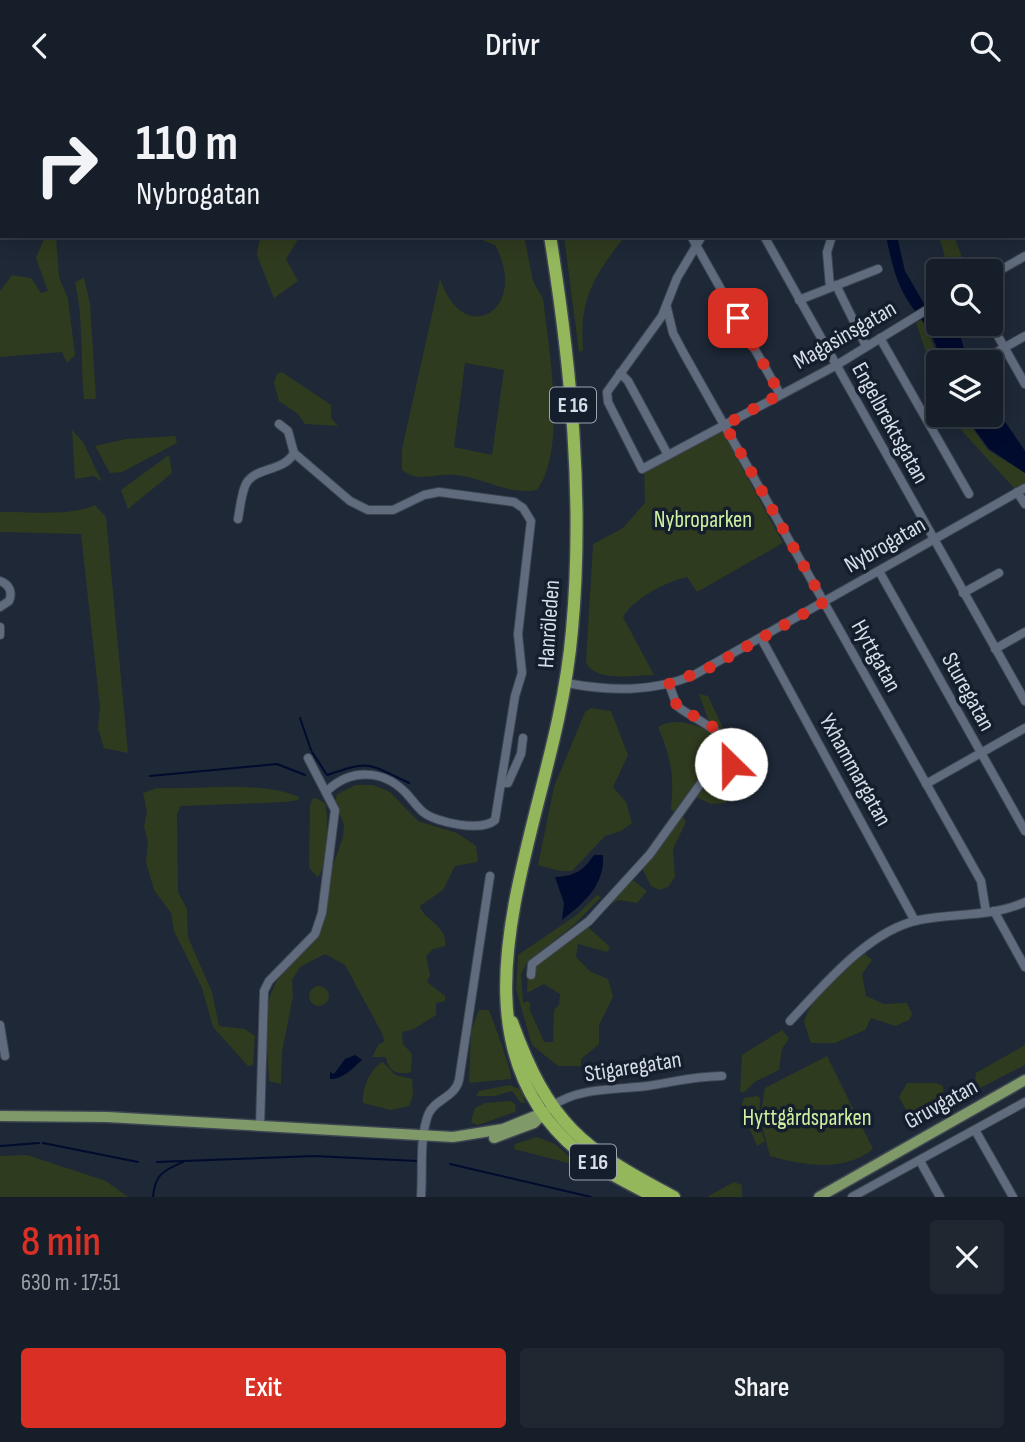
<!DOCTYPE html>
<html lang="en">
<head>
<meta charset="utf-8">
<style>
	:root { --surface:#161e29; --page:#1f2731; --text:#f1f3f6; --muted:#9ea2a8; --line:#353c46; --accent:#d93025 }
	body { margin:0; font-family:"Sofia Sans Condensed",sans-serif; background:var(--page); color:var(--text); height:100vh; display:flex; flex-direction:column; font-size:26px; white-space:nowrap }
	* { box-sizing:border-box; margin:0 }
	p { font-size:23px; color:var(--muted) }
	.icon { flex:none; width:38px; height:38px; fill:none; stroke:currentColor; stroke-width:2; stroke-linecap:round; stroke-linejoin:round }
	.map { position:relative; height:1106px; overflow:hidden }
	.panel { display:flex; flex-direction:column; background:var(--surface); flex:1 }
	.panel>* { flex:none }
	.hud { position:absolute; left:0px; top:0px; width:1026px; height:147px; box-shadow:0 4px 18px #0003,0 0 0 2px var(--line); background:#161e29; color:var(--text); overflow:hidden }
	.buttons { position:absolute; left:926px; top:168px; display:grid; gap:14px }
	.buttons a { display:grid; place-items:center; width:77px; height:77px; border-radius:7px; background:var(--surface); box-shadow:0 4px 18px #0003,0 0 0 2px var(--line); font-size:35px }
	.pin { position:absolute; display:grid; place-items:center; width:60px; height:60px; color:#fff; margin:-30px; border-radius:14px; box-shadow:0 4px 10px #0006 }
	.me { position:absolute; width:77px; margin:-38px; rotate:337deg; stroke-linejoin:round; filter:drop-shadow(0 0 5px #0008) }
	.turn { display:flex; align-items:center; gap:24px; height:147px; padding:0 21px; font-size:32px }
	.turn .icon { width:91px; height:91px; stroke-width:2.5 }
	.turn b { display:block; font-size:49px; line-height:60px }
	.round { display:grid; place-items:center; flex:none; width:74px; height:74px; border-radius:7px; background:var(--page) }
	.headline { display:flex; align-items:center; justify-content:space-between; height:119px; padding:0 21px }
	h1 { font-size:42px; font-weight:600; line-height:52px; color:var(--accent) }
	.action { display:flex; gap:14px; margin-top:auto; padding:14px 21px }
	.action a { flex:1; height:80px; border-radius:7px; background:var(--accent); color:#fff; font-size:28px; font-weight:600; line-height:80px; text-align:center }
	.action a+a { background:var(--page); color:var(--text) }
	header { display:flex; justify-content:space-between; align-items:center; height:91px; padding:0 21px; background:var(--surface); font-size:32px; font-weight:600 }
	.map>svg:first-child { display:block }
	.green { fill:#2f3b1e; fill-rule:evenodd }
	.water { fill:#000b2e }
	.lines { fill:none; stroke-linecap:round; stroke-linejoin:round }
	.stream { stroke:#000b2e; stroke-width:2 }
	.minor-casing { stroke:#3e4552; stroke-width:10 }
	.major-casing { stroke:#3e4552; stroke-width:13 }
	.highway-casing { stroke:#3e4552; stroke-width:15 }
	.minor { stroke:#606c7e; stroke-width:8 }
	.major { stroke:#7f9968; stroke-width:10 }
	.highway { stroke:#93b75a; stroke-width:12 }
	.route { stroke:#d93025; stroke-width:12; stroke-dasharray:0 21.6 }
	.labels { text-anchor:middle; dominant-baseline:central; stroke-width:7; stroke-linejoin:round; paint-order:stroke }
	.shield { fill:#151e2d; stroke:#9ca4af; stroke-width:2 }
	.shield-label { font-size:21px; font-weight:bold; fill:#d6dde7 }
	.street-label { font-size:23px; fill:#d6dde7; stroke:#151e2d }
	.park-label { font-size:23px; fill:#cff0a2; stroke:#151e2d }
</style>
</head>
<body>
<header><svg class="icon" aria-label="back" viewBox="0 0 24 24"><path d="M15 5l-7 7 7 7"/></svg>Drivr<svg class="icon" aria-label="search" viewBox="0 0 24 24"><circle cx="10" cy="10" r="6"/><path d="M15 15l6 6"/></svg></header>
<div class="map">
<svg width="1025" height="1106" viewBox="0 0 1025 1106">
	<rect width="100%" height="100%" fill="#1e2837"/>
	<!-- green -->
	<g class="green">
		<path d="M 45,145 L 56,145 L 59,186 L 68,208 L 75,264 L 67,272 L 62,261 L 0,266 L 0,200 L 12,184 L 31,187 L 41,202 L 48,200 L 36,167 Z"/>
		<path d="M 260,145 L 300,145 L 286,168 L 298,190 L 274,207 L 257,164 Z"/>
		<path d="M 482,145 L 524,145 L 533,190 L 543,208 C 549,258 567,358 537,399 C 507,404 485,387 456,384 C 436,381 420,393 402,379 L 402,358 L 440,188 C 465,260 530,217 495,154 L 484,150 ZM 465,272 L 504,279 L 492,364 L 454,356 Z"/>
		<path d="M 564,145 L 620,145 L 622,149 C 593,186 579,211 583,259 L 579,261 Z"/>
		<path d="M 939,145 L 954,145 L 967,180 L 949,180 Z"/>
		<path d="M 84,187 L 90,212 L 96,308 L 84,308 C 80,269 84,230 75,191 Z"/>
		<path d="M 923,228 L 940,271 L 938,296 L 916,232 Z"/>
		<path d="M 282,281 L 331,314 L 331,327 L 338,335 L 305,333 L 298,323 L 279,310 L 274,292 L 277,283 Z"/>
		<path d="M 952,324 L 963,324 L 988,359 L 1025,382 L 1025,393 L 1014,397 L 962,340 Z"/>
		<path d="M 72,339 L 83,351 L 102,391 L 94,385 L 75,388 Z"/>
		<path d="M 722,340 L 783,452 L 697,501 L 687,486 C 667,490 633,508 623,526 L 654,584 C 635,584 595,592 586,571 L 593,453 L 623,437 L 645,412 L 644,380 Z"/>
		<path d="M 175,345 L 177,352 L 122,381 L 110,382 L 95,355 L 126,348 Z"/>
		<path d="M 169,364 L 172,382 L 128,418 L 121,399 Z"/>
		<path d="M 95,414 L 106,426 L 128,662 L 104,657 L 98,637 L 100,616 L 81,443 L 0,441 L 0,421 C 30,420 69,426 95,414 Z"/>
		<path d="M 699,603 L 708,605 L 748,691 L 732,697 L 726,712 L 711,713 L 696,706 L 674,721 L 671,718 C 674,683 672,669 658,636 C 676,625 700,634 715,645 L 720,637 L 708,628 Z"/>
		<path d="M 591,617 L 611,620 L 628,664 L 613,696 L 626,711 L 632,732 L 621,740 L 605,745 L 572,780 L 560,780 L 538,774 L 554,696 L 585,621 Z"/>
		<path d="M 356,694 L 373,694 L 390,701 L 418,730 L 457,742 L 476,755 L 478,771 L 455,775 L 443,799 L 420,815 C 424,830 448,834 445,855 L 433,858 L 426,865 L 430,884 L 427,891 L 445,905 L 445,910 L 436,912 L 436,924 L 414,938 L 402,941 L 403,953 L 412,963 L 411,981 C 397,985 388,980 386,966 L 372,966 L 379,953 L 384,951 L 383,944 L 345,874 L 325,863 L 300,876 L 292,889 L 293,905 L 282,961 L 281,993 L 269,990 C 268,958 259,914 279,887 C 292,869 312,857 322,837 L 333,774 L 343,746 L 344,733 L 335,712 L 337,703 Z"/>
		<path d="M 157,697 C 199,699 261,689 299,706 L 298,709 L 286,711 L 181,715 L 177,723 L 178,801 L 187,818 L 188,846 L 212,901 L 219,935 L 245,938 L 255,945 L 253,974 L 248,975 L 213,936 L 202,897 L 174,840 L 171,822 L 154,799 L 146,771 L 148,751 L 144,736 L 147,721 L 143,702 Z"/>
		<path d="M 316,707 L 325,712 C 329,727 328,775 318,786 L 309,777 L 310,715 L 312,708 Z"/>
		<path d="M 682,724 L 686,731 L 673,758 L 675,786 L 668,796 L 659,799 L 651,795 L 641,775 Z"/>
		<path d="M 631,788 L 647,800 L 637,812 L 619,809 L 609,814 Z"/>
		<path d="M 597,804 L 601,806 L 574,834 L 528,870 L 521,883 L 523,912 L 528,910 L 531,914 L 529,917 L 544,951 L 553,951 L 554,919 L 559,914 L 560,903 L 544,893 L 527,902 L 528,884 L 533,875 L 588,836 L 610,856 L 607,861 L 578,853 L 576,866 L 591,881 L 608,888 L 613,906 L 599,934 L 599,953 L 581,968 L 581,975 L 558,975 L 532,954 L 516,898 L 518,864 L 578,823 Z"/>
		<path d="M 865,863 L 872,869 L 862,883 L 866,905 L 884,913 L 907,912 L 912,923 L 909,929 L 895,935 L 871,927 L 865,939 L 835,952 L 811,952 L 804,931 C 813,903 840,878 865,863 Z"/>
		<circle cx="319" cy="905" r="10"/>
		<path d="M 479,919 L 489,919 C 493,930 513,982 511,988 L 469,992 L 471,940 Z"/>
		<path d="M 782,939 L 789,947 L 782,958 L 779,979 L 756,990 L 743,1002 L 740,1000 L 742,964 Z"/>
		<path d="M 1025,954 L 1025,974 L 974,1000 L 976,982 Z"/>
		<path d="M 827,965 L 873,1058 C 844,1081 805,1075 770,1065 L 760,1028 L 765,997 Z"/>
		<path d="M 383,971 L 395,984 L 412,988 L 413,1004 L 409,1015 L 390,1019 L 363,1012 C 362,998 370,977 383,971 Z"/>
		<path d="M 907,992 L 936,992 L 943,995 L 943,1014 L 938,1020 L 929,1014 L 922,1015 L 918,1026 L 909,1024 L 899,1006 Z"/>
		<path d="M 510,994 L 522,999 L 525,1012 L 521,1012 L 512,1000 L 495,1005 L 476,1005 L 479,1000 Z"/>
		<path d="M 757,1005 L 760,1007 L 759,1035 L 765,1050 L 757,1055 L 745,1026 L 742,1014 L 744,1007 Z"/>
		<path d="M 511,1010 L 516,1014 L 515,1021 L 478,1034 L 471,1031 L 475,1017 L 485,1012 Z"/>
		<path d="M 537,1046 L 555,1053 L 574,1070 L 572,1073 L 514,1058 L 515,1053 Z"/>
		<path d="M 27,1064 L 106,1090 L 128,1106 L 0,1106 L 0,1065 Z"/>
		<path d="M 734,1091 L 742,1094 L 742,1106 L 707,1106 Z"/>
	</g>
	<!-- water -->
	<g class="water">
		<path d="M 886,145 L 897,145 L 905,180 L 930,223 L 938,222 L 938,233 L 957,233 L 968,271 L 941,271 C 935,245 925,234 910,213 C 896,193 891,169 886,145 Z"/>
		<path d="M 991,310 L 1025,360 L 1025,382 L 989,358 L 964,324 L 990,324 Z"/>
		<path d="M 594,764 L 603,764 C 605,794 584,812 562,829 L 564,812 L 555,786 C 575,785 583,780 594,764 Z"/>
		<path d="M 355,964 L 362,969 C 353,977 342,989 330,988 L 330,981 L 334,983 L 345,968 Z"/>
	</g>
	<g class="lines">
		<!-- stream -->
		<g class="stream">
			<path d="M 300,627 L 311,659"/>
			<path d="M 312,661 L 327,684 C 372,669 366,672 409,692"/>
			<path d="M 150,685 L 277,673 L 305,684"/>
			<path d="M 43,1052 L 138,1071"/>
			<path d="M 0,1055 L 39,1052"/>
			<path d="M 157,1071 L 314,1065 L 417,1070"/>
			<path d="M 450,1073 L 591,1106"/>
			<path d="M 153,1106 C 155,1083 163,1080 183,1071"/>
		</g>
		<defs>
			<g id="minor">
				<path d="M 960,0 L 961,2"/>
				<path d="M 931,2 L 934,0"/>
				<path d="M 1024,59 L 1025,58"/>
				<path d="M 1024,78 L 1025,77"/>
				<path d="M 1024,115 L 1025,118"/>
				<path d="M 691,145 L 780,303"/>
				<path d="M 702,145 L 677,187 L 662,225 L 607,301 L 608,311 L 642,378 L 835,275 L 938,212"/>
				<path d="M 764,145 L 1025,610"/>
				<path d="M 990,185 L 1025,165"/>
				<path d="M 836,194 L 866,255"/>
				<path d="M 830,196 L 827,161 L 832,145"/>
				<path d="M 799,209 L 878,178"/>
				<path d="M 667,217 L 673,242 L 683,261 L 981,790 L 986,821"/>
				<path d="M 990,231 L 1025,293"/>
				<path d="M 880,247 L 969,403"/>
				<path d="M 979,271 L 1025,245"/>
				<path d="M 620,282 L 628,290 L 668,364"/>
				<path d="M 279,333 L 288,340 L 294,362 L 350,410 L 368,419 L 393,419 L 424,404 L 439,401 L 514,411 L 523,417 L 531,430 L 518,543 L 522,582 L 515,605 L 495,729 C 482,741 436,732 423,721 C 416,715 411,707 405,701 C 382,678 350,678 327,700"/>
				<path d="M 1017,401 L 1025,413"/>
				<path d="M 238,428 C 240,418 241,405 245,395 C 253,375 283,382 294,362"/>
				<path d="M 879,480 L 1025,740"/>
				<path d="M 0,490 C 9,493 13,501 9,510 L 0,516"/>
				<path d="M 963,502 L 999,482"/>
				<path d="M 0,536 L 0,544"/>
				<path d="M 761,547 L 915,830"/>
				<path d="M 995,558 L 1025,541"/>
				<path d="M 566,592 C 610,600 651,602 694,584 L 1025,397"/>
				<path d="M 503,692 L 508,692 L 521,663 L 523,647"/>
				<path d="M 926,693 L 1025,637"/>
				<path d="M 994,820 L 1025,876"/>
				<path d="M 531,884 L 532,873 L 589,830 L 650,763 L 701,692 L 731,675 C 737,641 696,631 677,615 L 669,593"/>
				<path d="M 790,930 C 823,895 869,839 919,829 C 954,822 993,826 1025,811"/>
				<path d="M 0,934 L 5,965"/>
				<path d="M 552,1015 C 579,996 616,999 647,995 C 673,991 696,985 722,985"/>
				<path d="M 260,1035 L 264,900 L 269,890 L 315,843 L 322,822 L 335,719 L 308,667"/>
				<path d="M 975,1039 L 1013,1106"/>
				<path d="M 920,1070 L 940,1106"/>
				<path d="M 421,1106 C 423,1080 419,1049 428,1024 C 434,1008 455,1007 459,989 L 490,785"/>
				<path d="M 852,1106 L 1025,1011"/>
			</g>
			<g id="major">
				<path d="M 0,1025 L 107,1026 L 453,1046 L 503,1038 L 545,1021"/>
				<path d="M 494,1047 L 534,1032 L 545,1021"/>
				<path d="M 819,1106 L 1025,989"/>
			</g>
			<g id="highway">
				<path d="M 514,0 L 515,2"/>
				<path d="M 550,145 C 571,274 584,409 572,539 C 567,599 552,657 537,715 C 508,832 470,970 578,1060 C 601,1079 628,1092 655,1106"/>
				<path d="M 512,931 C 549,1033 581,1057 674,1106"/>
			</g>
		</defs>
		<!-- minor casing -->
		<use href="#minor" class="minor-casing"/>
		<!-- major casing -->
		<use href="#major" class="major-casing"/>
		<!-- highway casing -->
		<use href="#highway" class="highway-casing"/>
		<!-- minor -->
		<use href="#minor" class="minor"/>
		<!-- major -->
		<use href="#major" class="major"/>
		<!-- highway -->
		<use href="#highway" class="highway"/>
	</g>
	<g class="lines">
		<!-- route -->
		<path class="route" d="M 731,673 L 729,658 L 713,636 L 677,615 L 669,593 L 711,576 L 824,511 L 725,334 L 780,303 L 738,227"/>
	</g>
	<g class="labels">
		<!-- shield labels -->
		<g class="shield">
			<rect x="550" y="296.5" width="46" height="35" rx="5"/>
			<rect x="570" y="1053.5" width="46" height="35" rx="5"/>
		</g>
		<g class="shield-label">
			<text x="573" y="314">E 16</text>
			<text x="593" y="1071">E 16</text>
		</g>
		<!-- street labels -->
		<g class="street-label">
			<text transform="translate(845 244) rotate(-30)">Magasinsgatan</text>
			<text transform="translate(890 332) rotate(61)">Engelbrektsgatan</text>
			<text transform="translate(885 454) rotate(-30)">Nybrogatan</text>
			<text transform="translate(549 533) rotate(-86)">Hanröleden</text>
			<text transform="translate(876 565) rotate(61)">Hyttgatan</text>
			<text transform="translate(968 601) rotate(61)">Sturegatan</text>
			<text transform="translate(855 679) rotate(61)">Yxhammargatan</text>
			<text transform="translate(633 976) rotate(-9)">Stigaregatan</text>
			<text transform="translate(941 1013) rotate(-29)">Gruvgatan</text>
		</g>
		<!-- park labels -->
		<g class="park-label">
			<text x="703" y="429">Nybroparken</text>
			<text x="807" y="1027">Hyttgårdsparken</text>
		</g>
	</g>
</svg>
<div class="buttons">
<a><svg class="icon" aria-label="search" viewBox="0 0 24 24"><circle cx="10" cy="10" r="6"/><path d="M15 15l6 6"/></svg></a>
<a><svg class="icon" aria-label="layers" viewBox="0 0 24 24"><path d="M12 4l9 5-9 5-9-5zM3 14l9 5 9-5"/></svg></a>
</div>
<div class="pin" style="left:738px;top:227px;background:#d93025"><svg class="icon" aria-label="arrive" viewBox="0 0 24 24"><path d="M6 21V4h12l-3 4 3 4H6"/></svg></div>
<svg class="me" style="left:731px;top:673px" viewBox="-20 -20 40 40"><circle r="19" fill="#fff"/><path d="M0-13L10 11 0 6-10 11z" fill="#d93025"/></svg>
<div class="hud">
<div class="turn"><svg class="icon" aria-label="right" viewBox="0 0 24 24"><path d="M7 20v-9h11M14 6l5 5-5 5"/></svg><div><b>110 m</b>Nybrogatan</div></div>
</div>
</div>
<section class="panel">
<div class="headline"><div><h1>8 min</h1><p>630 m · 17:51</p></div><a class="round"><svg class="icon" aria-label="close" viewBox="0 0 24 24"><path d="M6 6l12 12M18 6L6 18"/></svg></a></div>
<div class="action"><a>Exit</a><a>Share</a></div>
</section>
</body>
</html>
